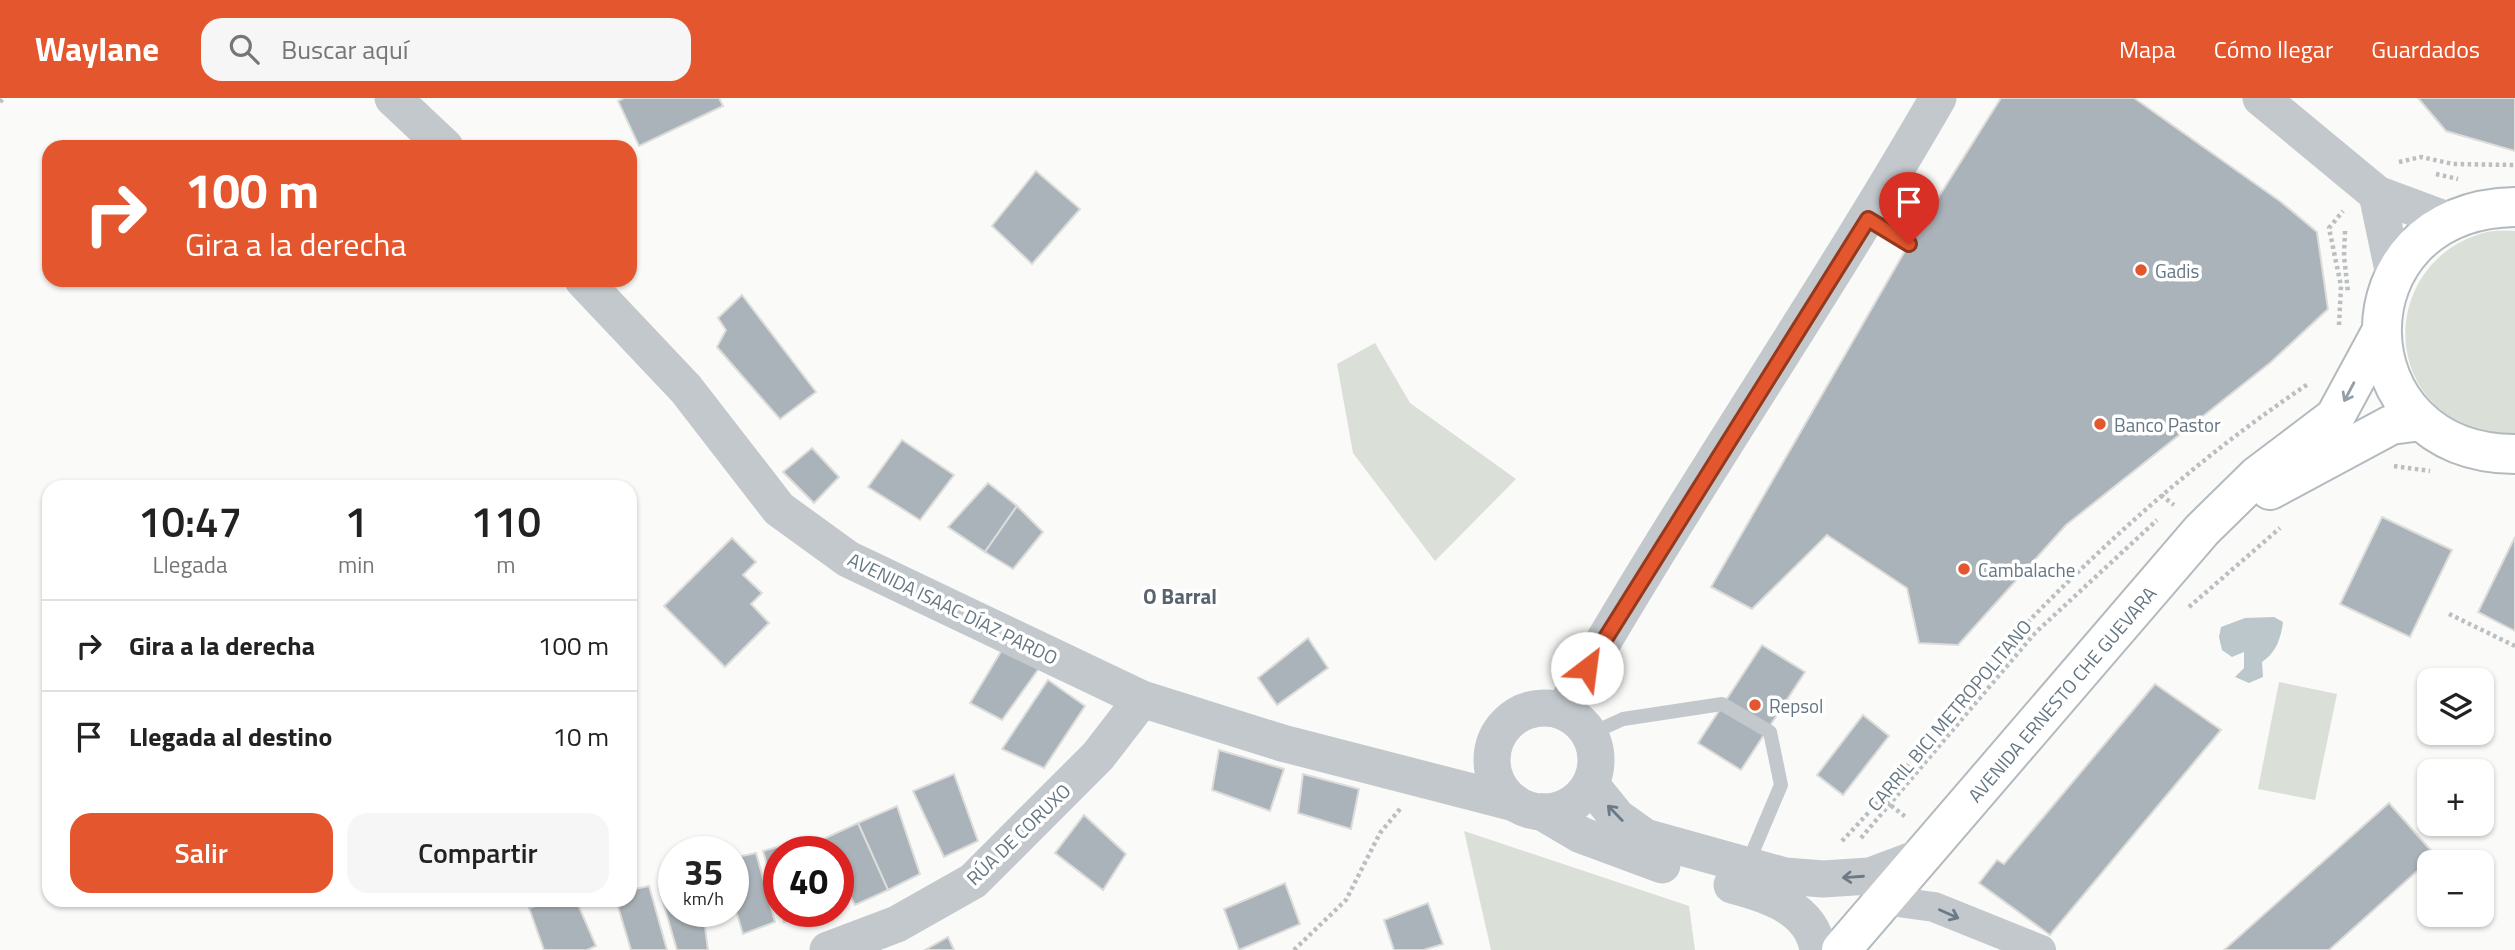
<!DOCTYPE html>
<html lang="es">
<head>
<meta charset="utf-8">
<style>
	:root { --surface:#fff; --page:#f6f6f6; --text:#222; --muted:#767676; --line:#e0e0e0; --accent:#e4572e }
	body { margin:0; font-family:"Titillium Web",sans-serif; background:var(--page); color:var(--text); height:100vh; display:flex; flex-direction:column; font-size:26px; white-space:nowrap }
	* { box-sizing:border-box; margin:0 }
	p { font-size:23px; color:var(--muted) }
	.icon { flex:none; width:38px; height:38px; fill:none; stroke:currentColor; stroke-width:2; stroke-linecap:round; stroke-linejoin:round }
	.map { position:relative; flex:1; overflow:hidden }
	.side { position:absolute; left:42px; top:382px; width:595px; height:427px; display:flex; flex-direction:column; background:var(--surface); border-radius:21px; box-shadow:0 2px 5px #0004 }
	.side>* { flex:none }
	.hud { position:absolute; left:42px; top:42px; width:595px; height:147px; border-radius:21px; box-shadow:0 2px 5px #0004; background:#e4572e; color:#fff; overflow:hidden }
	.buttons { position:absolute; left:2417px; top:570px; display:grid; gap:14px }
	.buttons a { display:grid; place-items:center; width:77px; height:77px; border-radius:14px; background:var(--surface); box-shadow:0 2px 5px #0004; font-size:35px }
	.speed { position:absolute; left:658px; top:738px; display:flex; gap:14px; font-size:35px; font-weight:700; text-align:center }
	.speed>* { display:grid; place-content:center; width:91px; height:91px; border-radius:50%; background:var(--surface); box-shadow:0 2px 5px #0004; line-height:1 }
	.speed small { font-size:18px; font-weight:400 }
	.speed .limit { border:10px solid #d22; background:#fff; color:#111 }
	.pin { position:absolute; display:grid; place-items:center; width:60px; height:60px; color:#fff; margin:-72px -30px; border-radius:50% 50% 50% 0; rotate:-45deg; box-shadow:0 0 7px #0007 }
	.pin .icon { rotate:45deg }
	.me { position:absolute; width:77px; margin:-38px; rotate:30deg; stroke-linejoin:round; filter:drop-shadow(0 0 5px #0008) }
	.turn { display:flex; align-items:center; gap:24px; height:147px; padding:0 28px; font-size:32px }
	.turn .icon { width:91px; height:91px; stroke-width:2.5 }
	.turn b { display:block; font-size:49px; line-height:60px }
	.eta { display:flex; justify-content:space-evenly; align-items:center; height:119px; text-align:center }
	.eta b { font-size:42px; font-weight:600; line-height:49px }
	.primary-button { display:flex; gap:14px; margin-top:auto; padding:14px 28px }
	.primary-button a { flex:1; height:80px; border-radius:21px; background:var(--accent); color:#fff; font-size:28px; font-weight:600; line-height:80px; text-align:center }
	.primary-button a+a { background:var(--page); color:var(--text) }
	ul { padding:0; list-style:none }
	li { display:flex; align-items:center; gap:21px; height:91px; padding:0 28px; border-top:2px solid var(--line) }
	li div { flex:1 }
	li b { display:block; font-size:26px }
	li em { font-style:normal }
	header { display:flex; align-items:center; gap:42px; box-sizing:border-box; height:98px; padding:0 35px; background:var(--accent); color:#fff }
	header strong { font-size:33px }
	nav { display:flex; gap:38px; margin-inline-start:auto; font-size:24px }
	.search { width:490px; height:63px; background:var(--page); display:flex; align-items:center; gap:18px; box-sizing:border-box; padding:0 24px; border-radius:21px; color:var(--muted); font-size:26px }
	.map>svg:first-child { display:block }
	.green { fill:#dadfd7 }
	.water { fill:#bbc7cb }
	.building { fill:#aab3b9; stroke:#dcdcda; stroke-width:2 }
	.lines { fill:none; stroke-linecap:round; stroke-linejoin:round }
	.secondary-casing { stroke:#b3babf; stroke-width:42 }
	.path { stroke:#bbbfc2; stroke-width:4.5; stroke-dasharray:3.5 3.5; stroke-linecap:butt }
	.service { stroke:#c3c8cc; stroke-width:14 }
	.minor { stroke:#c3c8cc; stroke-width:30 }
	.tertiary { stroke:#c3c8cc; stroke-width:37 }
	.secondary { stroke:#fff; stroke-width:38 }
	.oneway { stroke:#939fa8 }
	.oneway2 { stroke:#6a7a87 }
	.route-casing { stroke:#94391e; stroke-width:18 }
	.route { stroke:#e4572e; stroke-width:12 }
	.poi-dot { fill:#e4572e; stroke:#fff; stroke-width:2.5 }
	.labels { text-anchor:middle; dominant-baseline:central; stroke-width:7; stroke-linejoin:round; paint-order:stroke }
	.poi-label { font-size:19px; fill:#657683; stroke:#fff; text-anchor:start }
	.street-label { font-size:19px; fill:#657683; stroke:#fff }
	.neighbourhood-label { font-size:21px; font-weight:bold; fill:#57646e; stroke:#fff }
</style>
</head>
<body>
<header>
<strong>Waylane</strong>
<div class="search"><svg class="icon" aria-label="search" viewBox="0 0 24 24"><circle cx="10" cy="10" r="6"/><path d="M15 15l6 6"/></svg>Buscar aquí</div>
<nav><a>Mapa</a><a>Cómo llegar</a><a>Guardados</a></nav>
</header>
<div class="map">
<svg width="2515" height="852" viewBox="0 0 2515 852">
	<rect width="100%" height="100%" fill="#fafaf8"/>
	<!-- green -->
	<g class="green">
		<path d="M 2515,133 L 2515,336 C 2495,336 2476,334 2458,324 C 2376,278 2394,160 2483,135 C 2493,132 2505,133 2515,133 Z"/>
		<path d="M 1375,245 L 1410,305 L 1516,381 L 1435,463 L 1353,355 L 1337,266 Z"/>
		<path d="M 2279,584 L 2337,596 L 2315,702 L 2258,691 Z"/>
		<path d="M 1464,733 L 1689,808 L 1695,852 L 1491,852 Z"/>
	</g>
	<!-- water -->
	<path class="water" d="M 2274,519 L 2283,524 C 2281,540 2276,555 2262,564 L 2263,579 L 2249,585 L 2235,579 L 2244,570 L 2244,554 L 2232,559 L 2222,552 L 2219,539 L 2221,529 L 2245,520 Z"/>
	<!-- building -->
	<g class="building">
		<path d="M 624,0 L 719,0 L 723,8 L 639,48 L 618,3 Z"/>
		<path d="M 2001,0 L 2134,0 L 2281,104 L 2317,134 L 2328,211 L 2271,264 L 2066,427 L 1958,547 L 1919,545 L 1907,490 L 1827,437 L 1752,511 L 1711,489 L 1909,146 Z"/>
		<path d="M 2418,0 L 2515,0 L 2515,53 L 2446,33 Z"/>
		<path d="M 1036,73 L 1080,111 L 1032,166 L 992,128 Z"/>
		<path d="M 742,197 L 816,294 L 780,321 L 717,249 L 726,232 L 718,220 Z"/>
		<path d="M 902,342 L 954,377 L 920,422 L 868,389 Z"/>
		<path d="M 812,350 L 839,379 L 814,405 L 783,374 Z"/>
		<path d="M 988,385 L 1017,408 L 985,454 L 948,429 Z"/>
		<path d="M 1017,408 L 1043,434 L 1013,471 L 985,454 Z"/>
		<path d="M 2382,419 L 2452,452 L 2410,539 L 2340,506 Z"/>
		<path d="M 2515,439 L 2515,533 L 2478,514 Z"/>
		<path d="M 732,440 L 756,464 L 743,477 L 762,495 L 751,506 L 769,525 L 725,569 L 664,508 Z"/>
		<path d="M 1308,540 L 1328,570 L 1277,607 L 1258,580 Z"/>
		<path d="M 1762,547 L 1805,574 L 1741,672 L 1698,645 Z"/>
		<path d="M 1002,552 L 1040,569 L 1002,622 L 970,605 Z"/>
		<path d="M 1048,582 L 1085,608 L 1044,670 L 1002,651 Z"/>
		<path d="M 2155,586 L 2221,632 L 2050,837 L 1979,785 L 1997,762 L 2004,766 Z"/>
		<path d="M 1863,617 L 1889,638 L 1843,697 L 1817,677 Z"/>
		<path d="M 1219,652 L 1284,671 L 1270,713 L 1212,692 Z"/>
		<path d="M 954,676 L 978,743 L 944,759 L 913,693 Z"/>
		<path d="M 1303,676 L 1359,691 L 1351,731 L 1298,715 Z"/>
		<path d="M 2389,705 L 2435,757 L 2329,852 L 2224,852 Z"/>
		<path d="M 897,708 L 920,776 L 888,792 L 858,725 Z"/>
		<path d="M 1084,717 L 1126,756 L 1103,792 L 1055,755 Z"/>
		<path d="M 858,725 L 888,792 L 855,807 L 838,775 L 838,754 L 827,754 L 821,742 Z"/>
		<path d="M 808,740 L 812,754 L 779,754 L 779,807 L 763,753 Z"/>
		<path d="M 756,755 L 775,824 L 743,836 L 733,803 L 733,760 Z"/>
		<path d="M 1285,785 L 1300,826 L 1239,852 L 1224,811 Z"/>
		<path d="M 674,786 L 674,814 L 703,814 L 708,852 L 677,852 L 659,790 Z"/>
		<path d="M 649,788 L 667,852 L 631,852 L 616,802 L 630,802 L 630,792 Z"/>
		<path d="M 556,802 L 576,802 L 596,848 L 587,852 L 544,852 L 529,810 Z"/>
		<path d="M 1428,805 L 1443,846 L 1423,852 L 1394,852 L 1384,822 Z"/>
		<path d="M 781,814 L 812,814 L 812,816 L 784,824 Z"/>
		<path d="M 948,839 L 954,852 L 925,852 Z"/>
	</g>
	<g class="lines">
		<defs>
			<g id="secondary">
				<path d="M 2515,109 C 2335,112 2340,356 2515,356"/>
				<path d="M 2270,392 L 2391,327 L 2421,323"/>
				<path id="s1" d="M 1841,852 L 2202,432 L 2257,378 L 2335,319 L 2381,234"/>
			</g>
		</defs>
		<!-- secondary casing -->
		<use href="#secondary" class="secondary-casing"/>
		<!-- path -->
		<g class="path">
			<path d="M 0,4 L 4,0"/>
			<path d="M 2399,64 L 2421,59 L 2453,66 L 2515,67"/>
			<path d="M 2436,76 L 2458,81"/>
			<path d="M 2345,133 L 2344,158 L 2348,194"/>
			<path d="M 2339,227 L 2341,188 L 2329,130 L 2343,113"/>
			<path d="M 2394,368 L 2430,373"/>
			<path d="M 2161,397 L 2174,407"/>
			<path d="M 2189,509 L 2280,430"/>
			<path d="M 2449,516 L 2515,548"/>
			<path d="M 1880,699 L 1907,720"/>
			<path d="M 1861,740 L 2035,535 L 2157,422"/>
			<path d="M 1842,743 C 1875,709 1906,671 1934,633 C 1942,622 1949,609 1958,599 C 2063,482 2177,374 2308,286"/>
			<path d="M 1294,852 L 1346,802 L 1380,735 L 1400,711"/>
		</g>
		<!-- service -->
		<g class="service">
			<path d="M 1869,121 L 1909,146"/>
			<path d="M 1590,636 L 1623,621 L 1722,606 L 1770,634 L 1781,687 L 1748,765"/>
		</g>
		<!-- minor -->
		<path class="minor" d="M 1883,802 L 1934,809 L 2041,852"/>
		<!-- tertiary -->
		<g class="tertiary">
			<path d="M 393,0 L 445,49"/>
			<path d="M 2261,0 L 2377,96 L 2447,122"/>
			<path d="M 2377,96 L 2394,177"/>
			<path d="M 583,182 L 686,291 L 779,411 L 848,461 L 1142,601 L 1282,645 L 1515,705"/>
			<circle cx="1544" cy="662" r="52"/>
			<path d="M 1563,613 C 1681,405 1818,208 1938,0"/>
			<path d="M 1591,687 L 1617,719 L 1645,739 L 1785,778 L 1823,781 L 1870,778 L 1918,760"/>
			<path d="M 1542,714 L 1581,737 L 1662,767"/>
			<path d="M 1732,787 C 1767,796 1812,810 1818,852"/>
			<path d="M 828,852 L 897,826 L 973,783 L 1098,658 L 1142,601"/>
		</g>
		<!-- secondary -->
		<use href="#secondary" class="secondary"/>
	</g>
	<!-- one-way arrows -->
	<defs><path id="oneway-shaft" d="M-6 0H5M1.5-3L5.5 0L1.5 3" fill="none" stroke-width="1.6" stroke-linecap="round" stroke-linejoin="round" transform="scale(1.75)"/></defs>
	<use class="oneway" href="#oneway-shaft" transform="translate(2349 294) rotate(118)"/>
	<g class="oneway2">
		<use href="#oneway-shaft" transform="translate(1615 715) rotate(-134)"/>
		<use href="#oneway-shaft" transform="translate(1853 779) rotate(176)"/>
		<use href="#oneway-shaft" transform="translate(1949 816) rotate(24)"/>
	</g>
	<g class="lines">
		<defs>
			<path id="route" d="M 1587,570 L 1868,121 L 1909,146"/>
		</defs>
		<!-- route casing -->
		<use href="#route" class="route-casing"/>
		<!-- route -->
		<use href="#route" class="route"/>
	</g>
	<!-- markers -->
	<g class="poi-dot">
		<circle cx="2141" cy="172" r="7"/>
		<circle cx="2100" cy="326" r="7"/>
		<circle cx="1964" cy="471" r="7"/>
		<circle cx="1755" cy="607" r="7"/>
	</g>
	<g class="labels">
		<!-- poi labels -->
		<g class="poi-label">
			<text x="2155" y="172">Gadis</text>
			<text x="2114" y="326">Banco Pastor</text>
			<text x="1978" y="471">Cambalache</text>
			<text x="1769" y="607">Repsol</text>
		</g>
		<!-- street labels -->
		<g class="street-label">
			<text transform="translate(953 510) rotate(26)">AVENIDA ISAAC DÍAZ PARDO</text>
			<text stroke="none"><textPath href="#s1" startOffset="338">AVENIDA ERNESTO CHE GUEVARA</textPath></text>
			<text transform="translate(1949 617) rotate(-50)">CARRIL BICI METROPOLITANO</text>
			<text transform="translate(1018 736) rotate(-44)">RÚA DE CORUXO</text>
		</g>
		<!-- neighbourhood labels -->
		<g class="neighbourhood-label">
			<text x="1180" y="498">O Barral</text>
		</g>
	</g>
</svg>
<div class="buttons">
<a><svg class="icon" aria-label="layers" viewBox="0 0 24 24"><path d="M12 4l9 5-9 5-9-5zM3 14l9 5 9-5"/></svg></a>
<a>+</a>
<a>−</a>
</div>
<div class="speed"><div>35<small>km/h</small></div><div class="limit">40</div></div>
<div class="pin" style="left:1909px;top:146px;background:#d93025"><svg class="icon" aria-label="arrive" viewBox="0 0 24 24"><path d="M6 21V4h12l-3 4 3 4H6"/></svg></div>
<svg class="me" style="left:1587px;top:570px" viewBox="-20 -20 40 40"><circle r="19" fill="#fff"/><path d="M0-13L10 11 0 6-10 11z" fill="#e4572e"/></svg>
<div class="hud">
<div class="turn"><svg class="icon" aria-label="right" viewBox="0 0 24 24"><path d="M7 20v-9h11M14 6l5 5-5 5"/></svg><div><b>100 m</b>Gira a la derecha</div></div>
</div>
<section class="side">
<div class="eta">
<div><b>10:47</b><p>Llegada</p></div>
<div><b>1</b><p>min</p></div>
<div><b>110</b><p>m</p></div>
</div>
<ul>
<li><svg class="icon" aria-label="right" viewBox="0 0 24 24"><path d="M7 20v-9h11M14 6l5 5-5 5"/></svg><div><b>Gira a la derecha</b></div><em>100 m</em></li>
<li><svg class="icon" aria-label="arrive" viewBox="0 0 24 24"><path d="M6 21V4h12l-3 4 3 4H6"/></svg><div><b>Llegada al destino</b></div><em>10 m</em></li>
</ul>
<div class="primary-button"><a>Salir</a><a>Compartir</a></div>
</section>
</div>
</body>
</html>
